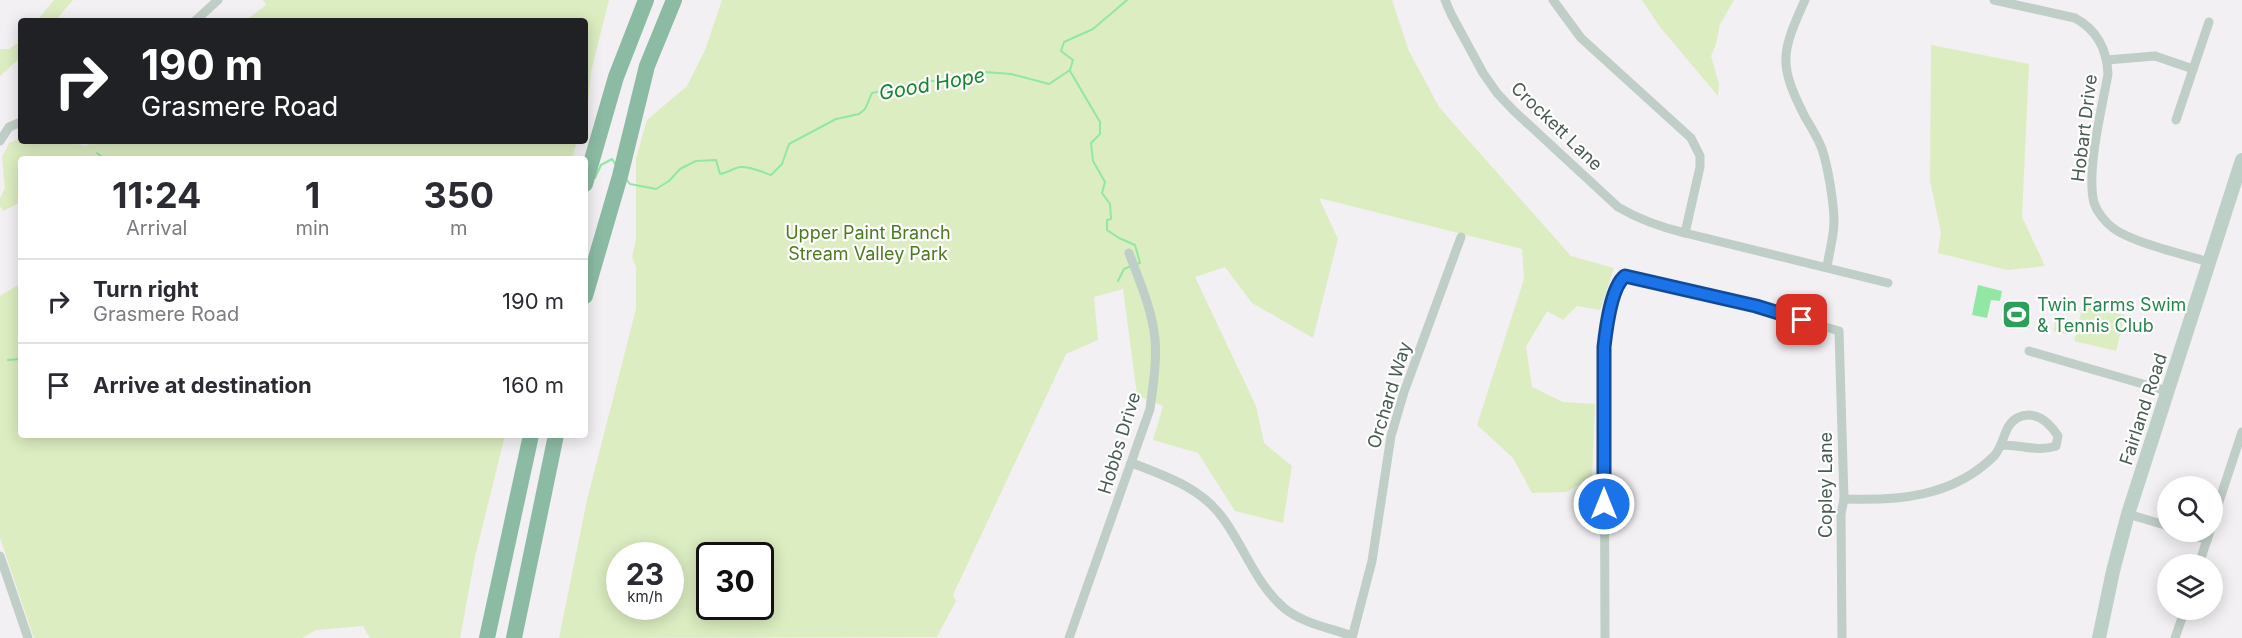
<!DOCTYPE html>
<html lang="en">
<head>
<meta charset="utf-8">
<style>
	:root { --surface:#fff; --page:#f7f7f7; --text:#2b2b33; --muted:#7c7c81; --line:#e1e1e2 }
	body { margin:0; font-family:Inter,sans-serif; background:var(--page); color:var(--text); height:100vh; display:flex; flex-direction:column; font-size:22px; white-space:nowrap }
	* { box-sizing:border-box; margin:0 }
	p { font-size:20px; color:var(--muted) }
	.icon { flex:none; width:33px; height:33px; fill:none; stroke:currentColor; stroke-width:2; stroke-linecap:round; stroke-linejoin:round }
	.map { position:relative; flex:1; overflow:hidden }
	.sheet { position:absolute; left:18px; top:156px; width:570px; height:282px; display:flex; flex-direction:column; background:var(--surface); border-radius:6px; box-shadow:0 3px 15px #0003 }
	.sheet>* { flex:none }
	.guide { position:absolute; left:18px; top:18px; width:570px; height:126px; border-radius:6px; box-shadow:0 3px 15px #0003; background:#202124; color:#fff; overflow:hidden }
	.fabs { position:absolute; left:2157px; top:476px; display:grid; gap:12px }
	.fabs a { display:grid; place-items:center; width:66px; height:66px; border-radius:50%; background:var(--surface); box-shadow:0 3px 15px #0003; font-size:30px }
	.speed { position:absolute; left:606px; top:542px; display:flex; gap:12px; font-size:30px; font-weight:700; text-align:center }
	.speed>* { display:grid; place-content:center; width:78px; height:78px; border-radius:50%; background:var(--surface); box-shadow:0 3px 15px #0003; line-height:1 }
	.speed small { font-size:15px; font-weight:400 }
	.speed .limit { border:3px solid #111; border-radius:9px; background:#fff; color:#111 }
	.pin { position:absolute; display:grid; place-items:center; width:51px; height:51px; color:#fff; margin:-26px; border-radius:12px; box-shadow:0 3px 9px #0006 }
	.me { position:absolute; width:66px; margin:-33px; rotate:0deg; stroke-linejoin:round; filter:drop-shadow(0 0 4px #0008) }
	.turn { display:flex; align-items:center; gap:21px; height:126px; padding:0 24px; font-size:27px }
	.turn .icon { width:78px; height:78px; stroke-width:2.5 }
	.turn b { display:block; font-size:42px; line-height:51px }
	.eta { display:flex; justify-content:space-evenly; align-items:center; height:102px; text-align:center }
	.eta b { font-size:36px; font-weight:700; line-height:42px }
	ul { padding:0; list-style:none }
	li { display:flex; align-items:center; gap:18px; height:84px; padding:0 24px; border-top:2px solid var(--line) }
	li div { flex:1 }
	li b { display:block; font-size:22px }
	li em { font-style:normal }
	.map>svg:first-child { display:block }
	.green { fill:#dcedc1; fill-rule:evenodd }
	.water { fill:#91e7a3 }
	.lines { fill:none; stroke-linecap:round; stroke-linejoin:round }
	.stream { stroke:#91e7a3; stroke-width:2 }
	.street { stroke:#bfcec6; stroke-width:9 }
	.secondary { stroke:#bdd0c7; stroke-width:14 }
	.highway { stroke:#8bbba3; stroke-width:16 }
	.route-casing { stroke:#114b97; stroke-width:15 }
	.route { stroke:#1a73e8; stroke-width:10 }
	.labels { text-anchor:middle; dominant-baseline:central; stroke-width:4.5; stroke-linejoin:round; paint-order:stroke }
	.street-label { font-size:18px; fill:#495c52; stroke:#fff }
	.park-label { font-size:18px; fill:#4c7a1d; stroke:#fff }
	.leisure-label { font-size:18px; fill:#27864d; stroke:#fff; text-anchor:start }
	.water-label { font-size:20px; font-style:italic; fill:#14862b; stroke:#fff }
</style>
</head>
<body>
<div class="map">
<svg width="2242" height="638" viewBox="0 0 2242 638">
	<rect width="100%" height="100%" fill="#f2f0f2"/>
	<!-- green -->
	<g class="green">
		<path d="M 54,0 L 73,0 L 55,21 L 37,21 Z"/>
		<path d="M 263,0 L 609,0 L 591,72 L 588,103 L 585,114 L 585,21 L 245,21 L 266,5 Z"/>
		<path d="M 722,0 L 1392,0 L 1409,51 L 1439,107 L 1571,256 L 1614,268 L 1600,310 L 1577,306 L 1563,320 L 1547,311 L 1526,347 L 1532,387 L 1563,402 L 1595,404 L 1592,477 L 1566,492 L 1532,493 L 1513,458 L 1477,425 L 1524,279 L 1522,249 L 1319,198 L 1338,239 L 1313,338 L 1252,303 L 1225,267 L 1195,277 L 1256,406 L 1264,443 L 1292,466 L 1283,523 L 1235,511 L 1198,453 L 1153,440 L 1163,406 L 1137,395 L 1123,289 L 1094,297 L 1098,340 L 1066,354 L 953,595 L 956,601 L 937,637 L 559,638 L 587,500 L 636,309 L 636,267 L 632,257 L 636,240 L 636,158 L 647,120 L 687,86 L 705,50 ZM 620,555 L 670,555 L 670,606 L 620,606 ZM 710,555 L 760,555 L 760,606 L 710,606 Z"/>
		<path d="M 1642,0 L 1734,0 L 1720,24 L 1716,44 L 1711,56 L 1719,84 L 1718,96 L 1660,27 Z"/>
		<path d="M 21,41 L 21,57 L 0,76 L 0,49 L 9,49 Z"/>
		<path d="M 1931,45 L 2029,64 L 2022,217 L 2045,266 L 2007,270 L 1938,253 L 1941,232 L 1930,181 Z"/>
		<path d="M 21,138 L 21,141 L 66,141 L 86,146 L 95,141 L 577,141 L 572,159 L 21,159 L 21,202 L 3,211 L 0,206 L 0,198 L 5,188 L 2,157 L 9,143 Z"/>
		<path d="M 21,283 L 21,435 L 505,435 L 475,557 L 460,638 L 370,638 L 363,626 L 316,630 L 302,638 L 34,638 L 0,538 L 0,296 Z"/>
		<path d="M 2083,305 L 2125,315 L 2116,351 L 2074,341 Z"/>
		<path d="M 2057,316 L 2068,319 L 2064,334 L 2053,331 Z"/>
	</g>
	<!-- water -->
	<path class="water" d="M 1978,285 L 2002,291 L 2000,301 L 1991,300 L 1987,318 L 1972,315 Z"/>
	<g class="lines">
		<!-- stream -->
		<g class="stream">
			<path d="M 1070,71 L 1100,122 L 1100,134 L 1091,143 L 1093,161 L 1105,182 L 1102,193 L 1110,204 L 1111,219 L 1107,220 L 1107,230 L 1119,238 L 1135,245 L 1140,263 L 1137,264"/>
			<path d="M 97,153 L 105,159"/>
			<path d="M 595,178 L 601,165 L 612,159 L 616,165"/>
			<path d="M 626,179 L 630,184 L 656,189 L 669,181 L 680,169 L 696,161 L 716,160 L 720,174 C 727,173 734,168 740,167 C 750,166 762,172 771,175 L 782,164 L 789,144 L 836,119 L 859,114 L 865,109 L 872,93 L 928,81 L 966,80 L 985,72 L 1011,74 L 1049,84 L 1070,70 L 1073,60 L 1061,51 L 1064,42 L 1093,29 L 1127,0"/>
			<path d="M 1118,281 L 1124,269 L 1131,266"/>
			<path d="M 8,360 L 21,359"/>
		</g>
		<!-- street -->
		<g class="street">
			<path d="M 1445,0 L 1451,14 L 1483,73 L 1497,93 L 1513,110 L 1618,207 C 1640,220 1660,227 1685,233 L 1700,167 L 1700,156 L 1691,138 L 1581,38 L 1553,0"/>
			<path d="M 1805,0 C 1781,53 1778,64 1805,117 C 1811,127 1818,138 1822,149 C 1828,167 1834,203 1834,222 C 1834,236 1829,253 1827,267"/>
			<path d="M 1994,0 L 2075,18 C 2097,30 2107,49 2108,74 C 2102,108 2086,171 2094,203 C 2097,212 2105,222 2113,228 C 2131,242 2185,255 2209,262"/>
			<path d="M 195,21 L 218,0"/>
			<path d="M 2107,60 L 2155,56 L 2193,69"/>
			<path d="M 2176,120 L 2209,22"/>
			<path d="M 0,141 L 9,127 L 21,122"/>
			<path d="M 1685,233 L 1888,283"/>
			<path d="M 2029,351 L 2167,391"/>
			<path d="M 1132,463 C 1165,476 1200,487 1222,517 C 1244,546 1255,583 1284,608 C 1302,623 1330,628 1352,636"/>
			<path d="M 1844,499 C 1898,501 1953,497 1994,456 C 2005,444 2003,426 2017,418 C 2035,409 2049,422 2058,436 L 2056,446 C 2039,452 2021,445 2003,445"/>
			<path d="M 2128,514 L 2168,526"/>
			<path d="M 2212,523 L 2242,432"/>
			<path d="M 2181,531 L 2207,540"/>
			<path d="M 0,556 L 28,638"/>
			<path d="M 2199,564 L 2210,531"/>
			<path d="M 1069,638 L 1150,409 C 1153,386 1157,362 1155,339 C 1152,309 1139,280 1129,253"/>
			<path d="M 1352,638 L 1372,561 L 1391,436 L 1404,392 L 1461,237"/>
			<path d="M 1605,638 L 1604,347 C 1606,329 1611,287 1625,276 L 1756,306 L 1839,331 L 1844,499 L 1841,514 L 1842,638"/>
			<path d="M 2175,638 L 2185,609"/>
		</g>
		<!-- secondary -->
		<path class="secondary" d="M 2099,638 L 2113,571 L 2128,514 L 2242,160"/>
		<!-- highway -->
		<g class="highway">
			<path d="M 585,184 L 616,77 L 646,0"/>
			<path d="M 585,296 L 620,176 L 647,66 L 674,0"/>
			<path d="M 487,638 L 531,435"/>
			<path d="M 514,638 L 556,435"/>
		</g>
	</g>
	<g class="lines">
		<defs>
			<path id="route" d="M 1604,504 L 1604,347 C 1606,329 1611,287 1625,276 L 1756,306 L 1802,320"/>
		</defs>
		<!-- route casing -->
		<use href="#route" class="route-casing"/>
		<!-- route -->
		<use href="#route" class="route"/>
	</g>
	<!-- icons -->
	<defs>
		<symbol id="stadium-square" viewBox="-11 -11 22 22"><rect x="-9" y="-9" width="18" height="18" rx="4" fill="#2e9e5b" stroke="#fff"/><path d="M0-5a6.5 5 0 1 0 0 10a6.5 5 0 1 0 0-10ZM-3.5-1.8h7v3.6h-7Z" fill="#fff"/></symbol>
	</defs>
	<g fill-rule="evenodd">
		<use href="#stadium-square" x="2000" y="298" width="33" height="33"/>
	</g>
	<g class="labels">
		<!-- street labels -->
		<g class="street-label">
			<text transform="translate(1557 126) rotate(44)">Crockett Lane</text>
			<text transform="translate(2084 128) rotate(-83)">Hobart Drive</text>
			<text transform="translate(1389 395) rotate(-73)">Orchard Way</text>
			<text transform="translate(2143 409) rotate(-72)">Fairland Road</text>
			<text transform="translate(1119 443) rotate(-73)">Hobbs Drive</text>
			<text transform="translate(1825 485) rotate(-90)">Copley Lane</text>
		</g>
		<!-- park labels -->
		<g class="park-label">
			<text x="868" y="232">Upper Paint Branch<tspan x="868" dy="21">Stream Valley Park</tspan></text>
		</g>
		<!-- leisure labels -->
		<g class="leisure-label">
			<text x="2037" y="304">Twin Farms Swim<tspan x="2037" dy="21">&amp; Tennis Club</tspan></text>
		</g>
		<!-- water labels -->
		<g class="water-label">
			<text transform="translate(932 84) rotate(-10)">Good Hope</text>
		</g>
	</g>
</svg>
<div class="fabs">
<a><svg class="icon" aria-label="search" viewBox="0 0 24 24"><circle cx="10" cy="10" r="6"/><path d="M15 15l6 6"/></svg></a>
<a><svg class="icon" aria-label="layers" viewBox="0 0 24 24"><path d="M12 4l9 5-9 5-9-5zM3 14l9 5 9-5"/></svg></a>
</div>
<div class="speed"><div>23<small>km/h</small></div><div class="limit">30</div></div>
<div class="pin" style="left:1802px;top:320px;background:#d93025"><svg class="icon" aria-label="arrive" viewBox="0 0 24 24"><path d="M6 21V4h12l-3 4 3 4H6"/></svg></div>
<svg class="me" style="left:1604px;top:504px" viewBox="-20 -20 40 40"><circle r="17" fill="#1a73e8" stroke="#fff" stroke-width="3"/><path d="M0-11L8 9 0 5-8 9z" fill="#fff"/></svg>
<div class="guide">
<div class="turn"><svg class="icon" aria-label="right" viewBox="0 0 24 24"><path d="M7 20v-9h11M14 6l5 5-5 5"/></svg><div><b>190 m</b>Grasmere Road</div></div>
</div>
<section class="sheet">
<div class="eta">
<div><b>11:24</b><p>Arrival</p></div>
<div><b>1</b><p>min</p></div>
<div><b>350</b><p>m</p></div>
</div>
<ul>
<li><svg class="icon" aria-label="right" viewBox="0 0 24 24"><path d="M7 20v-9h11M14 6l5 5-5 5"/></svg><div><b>Turn right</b><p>Grasmere Road</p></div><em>190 m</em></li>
<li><svg class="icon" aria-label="arrive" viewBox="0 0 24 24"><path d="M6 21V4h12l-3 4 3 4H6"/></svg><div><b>Arrive at destination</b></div><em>160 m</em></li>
</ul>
</section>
</div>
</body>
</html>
